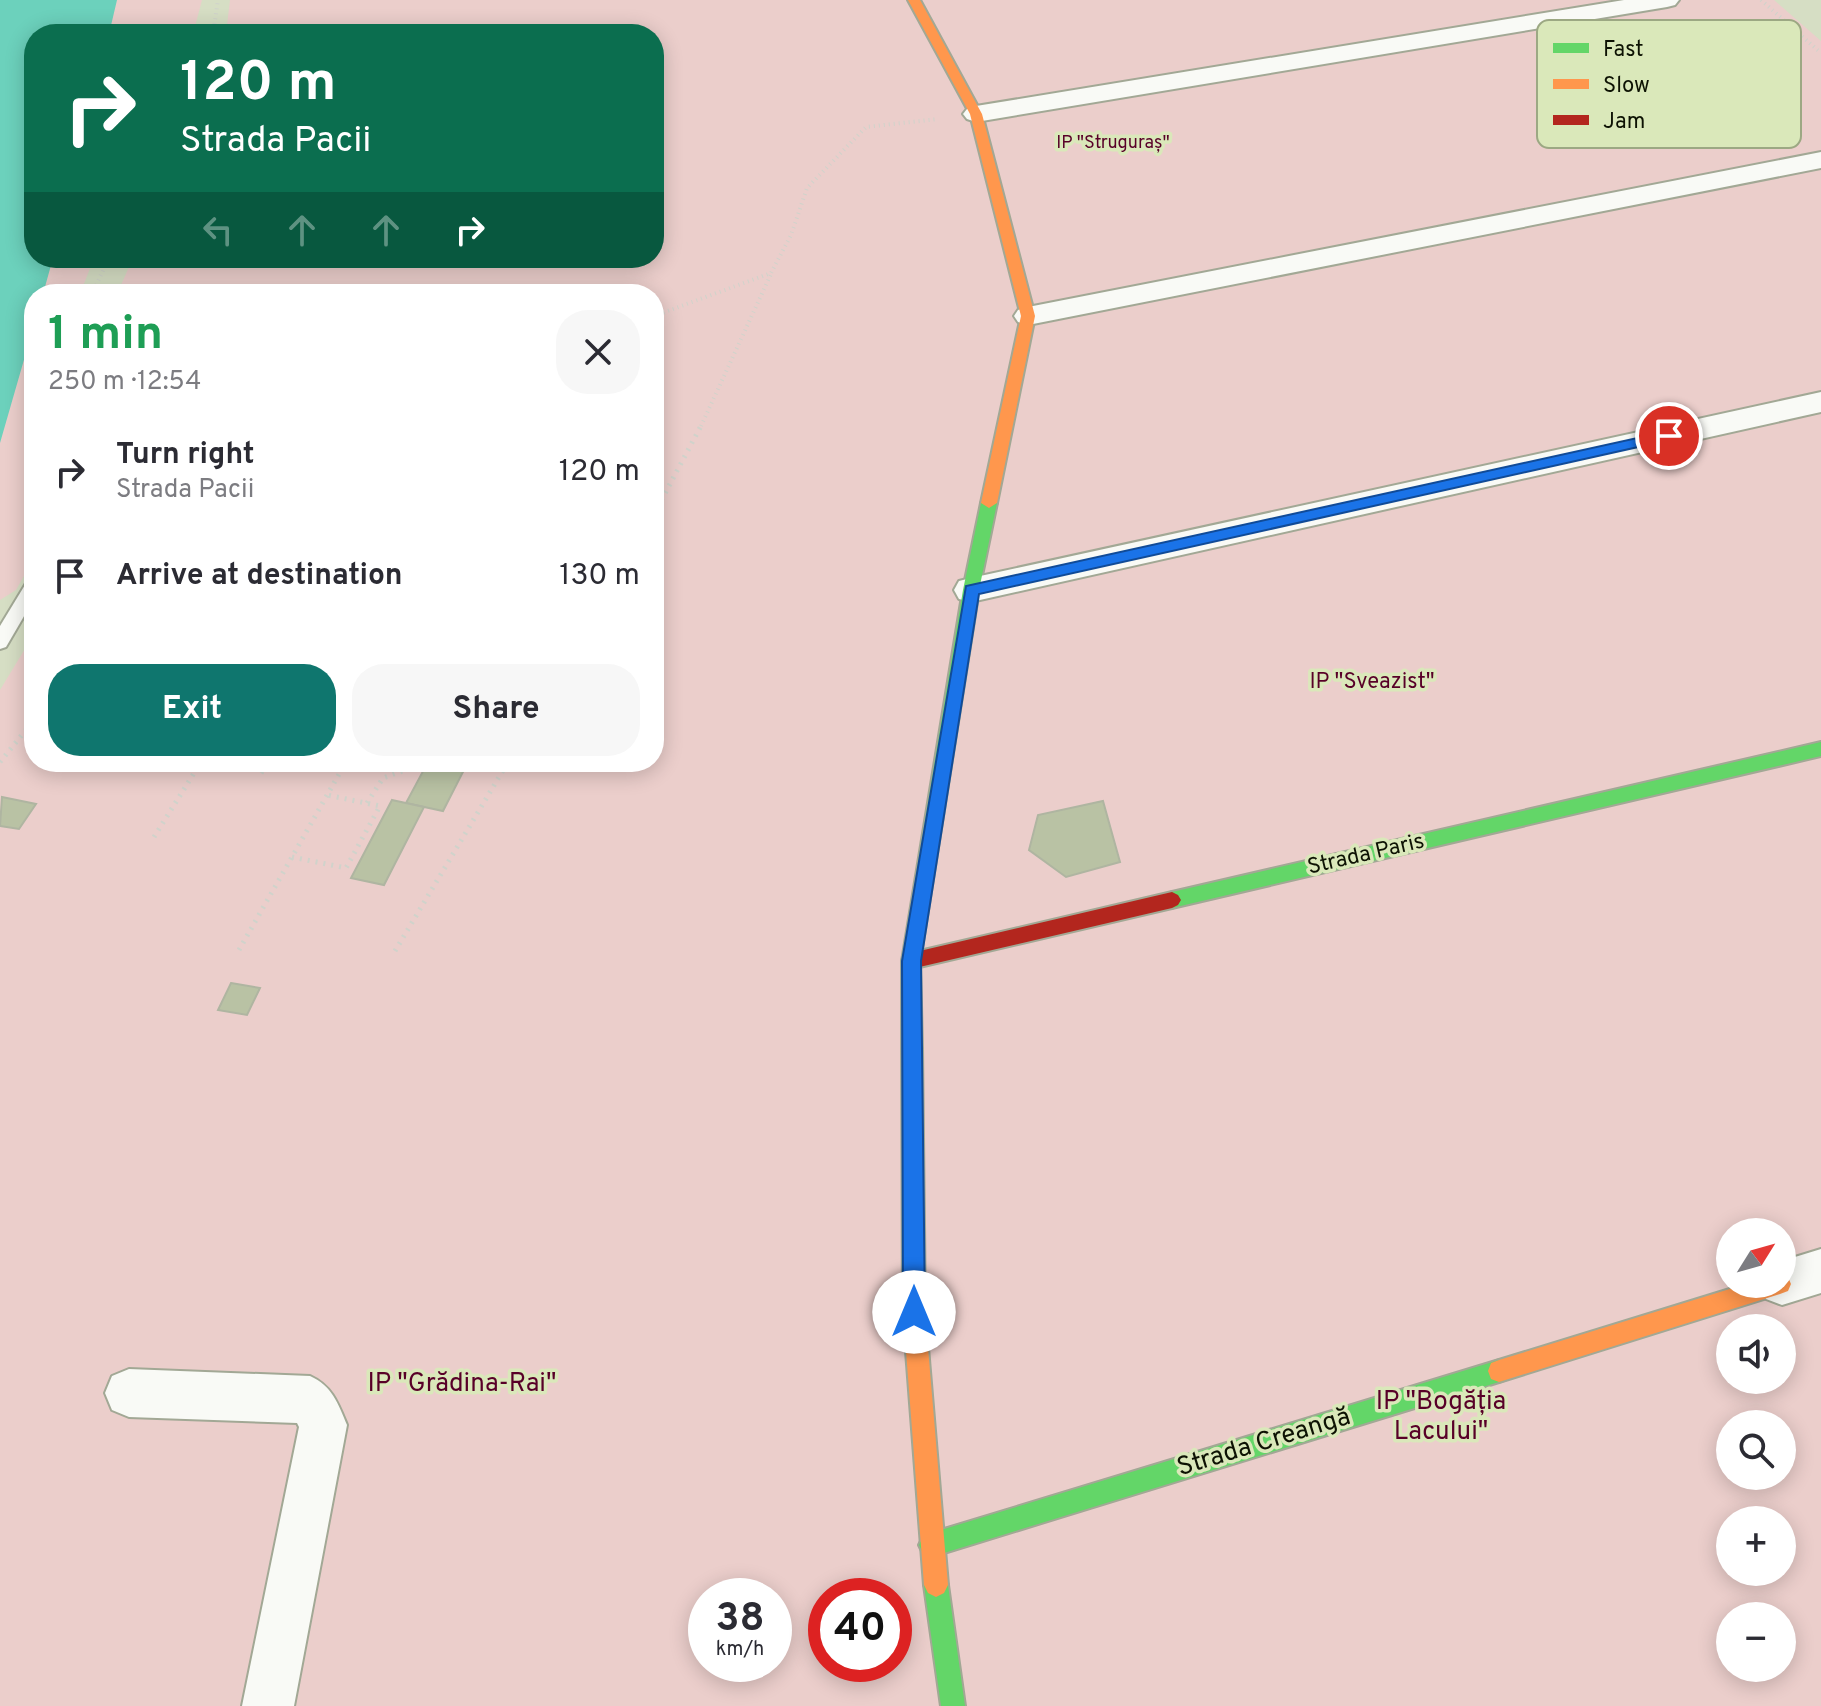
<!DOCTYPE html>
<html lang="en">
<head>
<meta charset="utf-8">
<style>
	:root { --surface:#fff; --page:#f7f7f7; --text:#2b2b33; --muted:#7c7c81; --accent:#0f766e }
	body { margin:0; font-family:Overpass,sans-serif; background:var(--page); color:var(--text); height:100vh; display:flex; flex-direction:column; font-size:30px; white-space:nowrap }
	* { box-sizing:border-box; margin:0 }
	p { font-size:26px; color:var(--muted) }
	.icon { flex:none; width:44px; height:44px; fill:none; stroke:currentColor; stroke-width:2; stroke-linecap:round; stroke-linejoin:round }
	.map { position:relative; flex:1; overflow:hidden }
	.side { position:absolute; left:24px; top:284px; width:640px; height:488px; display:flex; flex-direction:column; background:var(--surface); border-radius:32px; box-shadow:0 4px 20px #0003 }
	.side>* { flex:none }
	.hud { position:absolute; left:24px; top:24px; width:640px; height:244px; border-radius:32px; box-shadow:0 4px 20px #0003; background:#0b6e4f; color:#fff; overflow:hidden }
	.needle { width:52px; rotate:53deg }
	.buttons { position:absolute; left:1716px; top:1218px; display:grid; gap:16px }
	.buttons a { display:grid; place-items:center; width:80px; height:80px; border-radius:50%; background:var(--surface); box-shadow:0 4px 20px #0003; font-size:40px }
	.speed { position:absolute; left:688px; top:1578px; display:flex; gap:16px; font-size:40px; font-weight:700; text-align:center }
	.speed>* { display:grid; place-content:center; width:104px; height:104px; border-radius:50%; background:var(--surface); box-shadow:0 4px 20px #0003; line-height:1 }
	.speed small { font-size:20px; font-weight:400 }
	.speed .limit { border:12px solid #d22; background:#fff; color:#111 }
	.pin { position:absolute; display:grid; place-items:center; width:68px; height:68px; color:#fff; margin:-34px; border:4px solid #fff; border-radius:50%; box-shadow:0 2px 8px #0007 }
	.me { position:absolute; width:88px; margin:-44px; rotate:0deg; stroke-linejoin:round; filter:drop-shadow(0 0 6px #0008) }
	.turn { display:flex; align-items:center; gap:28px; height:168px; padding:0 24px; font-size:36px }
	.turn .icon { width:104px; height:104px; stroke-width:2.5 }
	.turn b { display:block; font-size:56px; line-height:68px }
	.lanes { display:flex; align-items:center; height:76px; padding:0 24px; background:#0003; justify-content:center; gap:40px; direction:ltr }
	.lanes .off { opacity:.35 }
	.round { display:grid; place-items:center; flex:none; width:84px; height:84px; border-radius:32px; background:var(--page) }
	.summary { display:flex; align-items:center; justify-content:space-between; height:136px; padding:0 24px }
	h1 { font-size:48px; font-weight:700; line-height:60px; color:#1e9e55 }
	.cta { display:flex; gap:16px; margin-top:auto; padding:16px 24px }
	.cta a { flex:1; height:92px; border-radius:32px; background:var(--accent); color:#fff; font-size:32px; font-weight:700; line-height:92px; text-align:center }
	.cta a+a { background:var(--page); color:var(--text) }
	ul { padding:0; list-style:none }
	li { display:flex; align-items:center; gap:24px; height:104px; padding:0 24px }
	li div { flex:1 }
	li b { display:block; font-size:30px }
	li em { font-style:normal }
	.map>svg:first-child { display:block }
	.green { fill:#ebcecb; fill-rule:evenodd }
	.water { fill:#6cd1bc }
	.building { fill:#b9c2a4; stroke:#afb5a1; stroke-width:2 }
	.lines { fill:none; stroke-linecap:round; stroke-linejoin:round }
	.lane-casing { stroke:#a2a895; stroke-width:4 }
	.street-casing { stroke:#a2a895; stroke-width:4 }
	.fast-casing { stroke:#a2a895; stroke-width:4 }
	.slow-casing { stroke:#a2a895; stroke-width:4 }
	.jam-casing { stroke:#a2a895; stroke-width:4 }
	.path-far1 { stroke:#d0d3cb; stroke-width:4; stroke-dasharray:1 4; stroke-linecap:butt }
	.path { stroke:#d0d3cb; stroke-width:5; stroke-dasharray:2 6; stroke-linecap:butt }
	.lane { fill:#f9faf6; fill-rule:evenodd }
	.street { fill:#f9faf6; fill-rule:evenodd }
	.fast { fill:#63d668; fill-rule:evenodd }
	.slow { fill:#ff974d; fill-rule:evenodd }
	.jam { fill:#b3261e; fill-rule:evenodd }
	.route { fill:#1a73e8; stroke:#114b97; stroke-width:2 }
	.labels { text-anchor:middle; dominant-baseline:central; stroke-width:7; stroke-linejoin:round; paint-order:stroke }
	.far-park-label { font-size:18px; fill:#580028; stroke:#dae8ba }
	.park-label { font-size:22px; fill:#580028; stroke:#dae8ba }
	.street-label { font-size:22px; fill:#0d1203; stroke:#dae8ba }
	.near-park-label { font-size:26px; fill:#580028; stroke:#dae8ba }
	.near-street-label { font-size:26px; fill:#0d1203; stroke:#dae8ba }
	.key { fill:#dae8ba; stroke:#9ca883; stroke-width:2 }
	.key-label { font-size:22px; fill:#0d1203 }
</style>
</head>
<body>
<div class="map">
<svg width="1821" height="1706" viewBox="0 0 1821 1706">
	<rect width="100%" height="100%" fill="#d6dec4"/>
	<!-- green -->
	<g class="green">
		<path d="M 93,0 L 202,0 L 193,34 L 86,34 Z"/>
		<path d="M 230,0 L 1774,0 L 1821,41 L 1821,1706 L 0,1706 L 0,690 L 34,634 L 34,762 L 654,762 L 654,294 L 117,294 L 133,258 L 654,258 L 654,34 L 226,34 ZM 1730,1232 L 1782,1232 L 1782,1284 L 1730,1284 ZM 1730,1328 L 1782,1328 L 1782,1380 L 1730,1380 ZM 1730,1424 L 1782,1424 L 1782,1476 L 1730,1476 ZM 1730,1520 L 1782,1520 L 1782,1572 L 1730,1572 ZM 706,1596 L 774,1596 L 774,1664 L 706,1664 ZM 826,1596 L 894,1596 L 894,1664 L 826,1664 ZM 1730,1616 L 1782,1616 L 1782,1668 L 1730,1668 Z"/>
		<path d="M 34,258 L 94,258 L 80,294 L 34,294 L 34,558 L 16,590 L 0,600 L 0,352 Z"/>
	</g>
	<!-- water -->
	<path class="water" d="M 0,0 L 117,0 L 109,34 L 34,34 L 34,258 L 53,258 L 43,294 L 34,294 L 34,325 L 0,443 Z"/>
	<!-- building -->
	<g class="building">
		<path d="M 428,762 L 468,762 L 443,811 L 406,803 Z"/>
		<path d="M 2,797 L 36,804 L 19,829 L 0,826 Z"/>
		<path d="M 392,800 L 424,807 L 384,885 L 351,878 Z"/>
		<path d="M 1103,801 L 1120,862 L 1066,877 L 1029,850 L 1038,815 Z"/>
		<path d="M 231,983 L 260,988 L 247,1015 L 218,1010 Z"/>
	</g>
	<g class="lines">
		<defs>
			<path id="lane" d="M 34,578 L 34,599 L 6,647 L 0,649 L 0,626 L 28,580 Z"/>
			<g id="street">
				<path d="M 1624,0 L 1679,0 L 1675,5 L 1667,7 L 976,122 L 967,119 L 963,114 L 967,109 L 976,106 Z"/>
				<path d="M 1821,152 L 1821,168 L 1028,325 L 1018,322 L 1014,316 L 1018,310 L 1028,307 Z"/>
				<path d="M 1821,392 L 1821,412 L 971,602 L 959,599 L 954,590 L 959,581 L 971,578 Z"/>
				<path d="M 1821,1249 L 1821,1293 L 1782,1305 L 1766,1299 L 1760,1284 L 1782,1284 L 1782,1261 Z"/>
				<path d="M 129,1369 L 310,1376 C 332,1386 338,1403 347,1425 L 294,1706 L 242,1706 L 299,1427 L 297,1423 L 129,1417 L 112,1410 L 105,1393 L 112,1376 Z"/>
			</g>
			<g id="fast">
				<path d="M 989,498 L 997,503 L 979,590 L 920,961 L 922,1049 L 919,1055 L 912,1058 L 905,1055 L 902,1049 L 902,961 L 963,590 L 981,503 Z"/>
				<path d="M 1821,742 L 1821,756 L 1172,908 L 1166,905 L 1163,900 L 1166,895 L 1172,892 Z"/>
				<path d="M 1499,1360 L 1507,1363 L 1510,1371 L 1507,1379 L 1499,1382 L 931,1557 L 923,1553 L 919,1545 L 923,1537 L 931,1533 Z"/>
				<path d="M 936,1573 L 944,1577 L 948,1585 L 965,1706 L 941,1706 L 924,1585 L 928,1577 Z"/>
			</g>
			<g id="slow">
				<path d="M 908,0 L 920,0 L 982,114 L 1035,316 L 997,503 L 989,508 L 981,503 L 1021,316 L 970,114 Z"/>
				<path d="M 912,1040 L 919,1043 L 922,1049 L 925,1312 L 948,1585 L 944,1593 L 936,1597 L 928,1593 L 924,1585 L 903,1312 L 902,1049 L 905,1043 Z"/>
				<path d="M 1782,1274 L 1788,1277 L 1791,1284 L 1788,1291 L 1780,1294 L 1499,1382 L 1491,1379 L 1488,1371 L 1491,1363 L 1499,1360 L 1746,1284 L 1782,1284 Z"/>
			</g>
			<path id="jam" d="M 1172,892 L 1178,895 L 1181,900 L 1178,905 L 1172,908 L 911,969 L 904,967 L 902,961 L 904,955 L 911,953 Z"/>
		</defs>
		<!-- lane casing -->
		<use href="#lane" class="lane-casing"/>
		<!-- street casing -->
		<use href="#street" class="street-casing"/>
		<!-- fast casing -->
		<use href="#fast" class="fast-casing"/>
		<!-- slow casing -->
		<use href="#slow" class="slow-casing"/>
		<!-- jam casing -->
		<use href="#jam" class="jam-casing"/>
		<!-- path-far1 -->
		<g class="path-far1">
			<path d="M 1761,0 L 1821,53"/>
			<path d="M 213,34 L 218,0"/>
			<path d="M 92,294 L 109,258"/>
			<path d="M 654,316 L 771,273 L 791,235 L 807,188 L 866,127 L 938,119"/>
			<path d="M 701,426 L 771,274"/>
		</g>
		<!-- path -->
		<g class="path">
			<path d="M 654,514 L 702,424"/>
			<path d="M 0,762 L 34,720"/>
			<path d="M 261,773 L 269,762"/>
			<path d="M 367,803 L 383,778 L 408,769 L 411,762"/>
			<path d="M 154,837 L 201,762"/>
			<path d="M 292,857 L 346,868 L 380,806 L 327,795"/>
			<path d="M 239,950 L 346,762"/>
			<path d="M 395,951 L 508,762"/>
		</g>
		<!-- lane -->
		<use href="#lane" class="lane"/>
		<!-- street -->
		<use href="#street" class="street"/>
		<!-- fast -->
		<use href="#fast" class="fast"/>
		<!-- slow -->
		<use href="#slow" class="slow"/>
		<!-- jam -->
		<use href="#jam" class="jam"/>
	</g>
	<!-- route -->
	<path class="route" d="M 1669,431 L 1677,436 L 1674,439 L 979,594 L 921,961 L 925,1312 L 922,1320 L 914,1323 L 906,1320 L 903,1312 L 902,961 L 966,586 Z"/>
	<g class="labels">
		<!-- far-park labels -->
		<g class="far-park-label">
			<text x="1113" y="143">IP "Struguraș"</text>
		</g>
		<!-- park labels -->
		<g class="park-label">
			<text x="1372" y="682">IP "Sveazist"</text>
		</g>
		<!-- street labels -->
		<g class="street-label">
			<text transform="translate(1366 855) rotate(-13)">Strada Paris</text>
		</g>
		<!-- near-park labels -->
		<g class="near-park-label">
			<text x="462" y="1384">IP "Grădina-Rai"</text>
			<text x="1441" y="1402">IP "Bogăția<tspan x="1441" dy="30">Lacului"</tspan></text>
		</g>
		<!-- near-street labels -->
		<g class="near-street-label">
			<text transform="translate(1264 1443) rotate(-17)">Strada Creangă</text>
		</g>
	</g>
	<!-- legend -->
	<rect x="1537" y="20" width="264" height="128" rx="12" class="key"/>
	<rect x="1553" y="43" width="36" height="10" fill="#63d668"/>
	<rect x="1553" y="79" width="36" height="10" fill="#ff974d"/>
	<rect x="1553" y="115" width="36" height="10" fill="#b3261e"/>
	<g class="key-label">
		<text x="1603" y="56">Fast</text>
		<text x="1603" y="92">Slow</text>
		<text x="1603" y="128">Jam</text>
	</g>
</svg>
<div class="buttons">
<a><svg class="needle" viewBox="-14 -14 28 28"><path d="M0-13l5 13h-10z" fill="#e53935"/><path d="M0 13l5-13h-10z" fill="#7c7c81"/></svg></a>
<a><svg class="icon" aria-label="sound" viewBox="0 0 24 24"><path d="M4 9h4l5-4v14l-5-4H4zM17 9q2 3 0 6"/></svg></a>
<a><svg class="icon" aria-label="search" viewBox="0 0 24 24"><circle cx="10" cy="10" r="6"/><path d="M15 15l6 6"/></svg></a>
<a>+</a>
<a>−</a>
</div>
<div class="speed"><div>38<small>km/h</small></div><div class="limit">40</div></div>
<div class="pin" style="left:1669px;top:436px;background:#d93025"><svg class="icon" aria-label="arrive" viewBox="0 0 24 24"><path d="M6 21V4h12l-3 4 3 4H6"/></svg></div>
<svg class="me" style="left:914px;top:1312px" viewBox="-20 -20 40 40"><circle r="19" fill="#fff"/><path d="M0-13L10 11 0 6-10 11z" fill="#1a73e8"/></svg>
<div class="hud">
<div class="turn"><svg class="icon" aria-label="right" viewBox="0 0 24 24"><path d="M7 20v-9h11M14 6l5 5-5 5"/></svg><div><b>120 m</b>Strada Pacii</div></div>
<div class="lanes"><svg class="icon off" aria-label="left" viewBox="0 0 24 24"><path d="M17 20v-9H6M10 6l-5 5 5 5"/></svg><svg class="icon off" aria-label="ahead" viewBox="0 0 24 24"><path d="M12 20V5M6 11l6-6 6 6"/></svg><svg class="icon off" aria-label="ahead" viewBox="0 0 24 24"><path d="M12 20V5M6 11l6-6 6 6"/></svg><svg class="icon" aria-label="right" viewBox="0 0 24 24"><path d="M7 20v-9h11M14 6l5 5-5 5"/></svg></div>
</div>
<section class="side">
<div class="summary"><div><h1>1 min</h1><p>250 m · 12:54</p></div><a class="round"><svg class="icon" aria-label="close" viewBox="0 0 24 24"><path d="M6 6l12 12M18 6L6 18"/></svg></a></div>
<ul>
<li><svg class="icon" aria-label="right" viewBox="0 0 24 24"><path d="M7 20v-9h11M14 6l5 5-5 5"/></svg><div><b>Turn right</b><p>Strada Pacii</p></div><em>120 m</em></li>
<li><svg class="icon" aria-label="arrive" viewBox="0 0 24 24"><path d="M6 21V4h12l-3 4 3 4H6"/></svg><div><b>Arrive at destination</b></div><em>130 m</em></li>
</ul>
<div class="cta"><a>Exit</a><a>Share</a></div>
</section>
</div>
</body>
</html>
